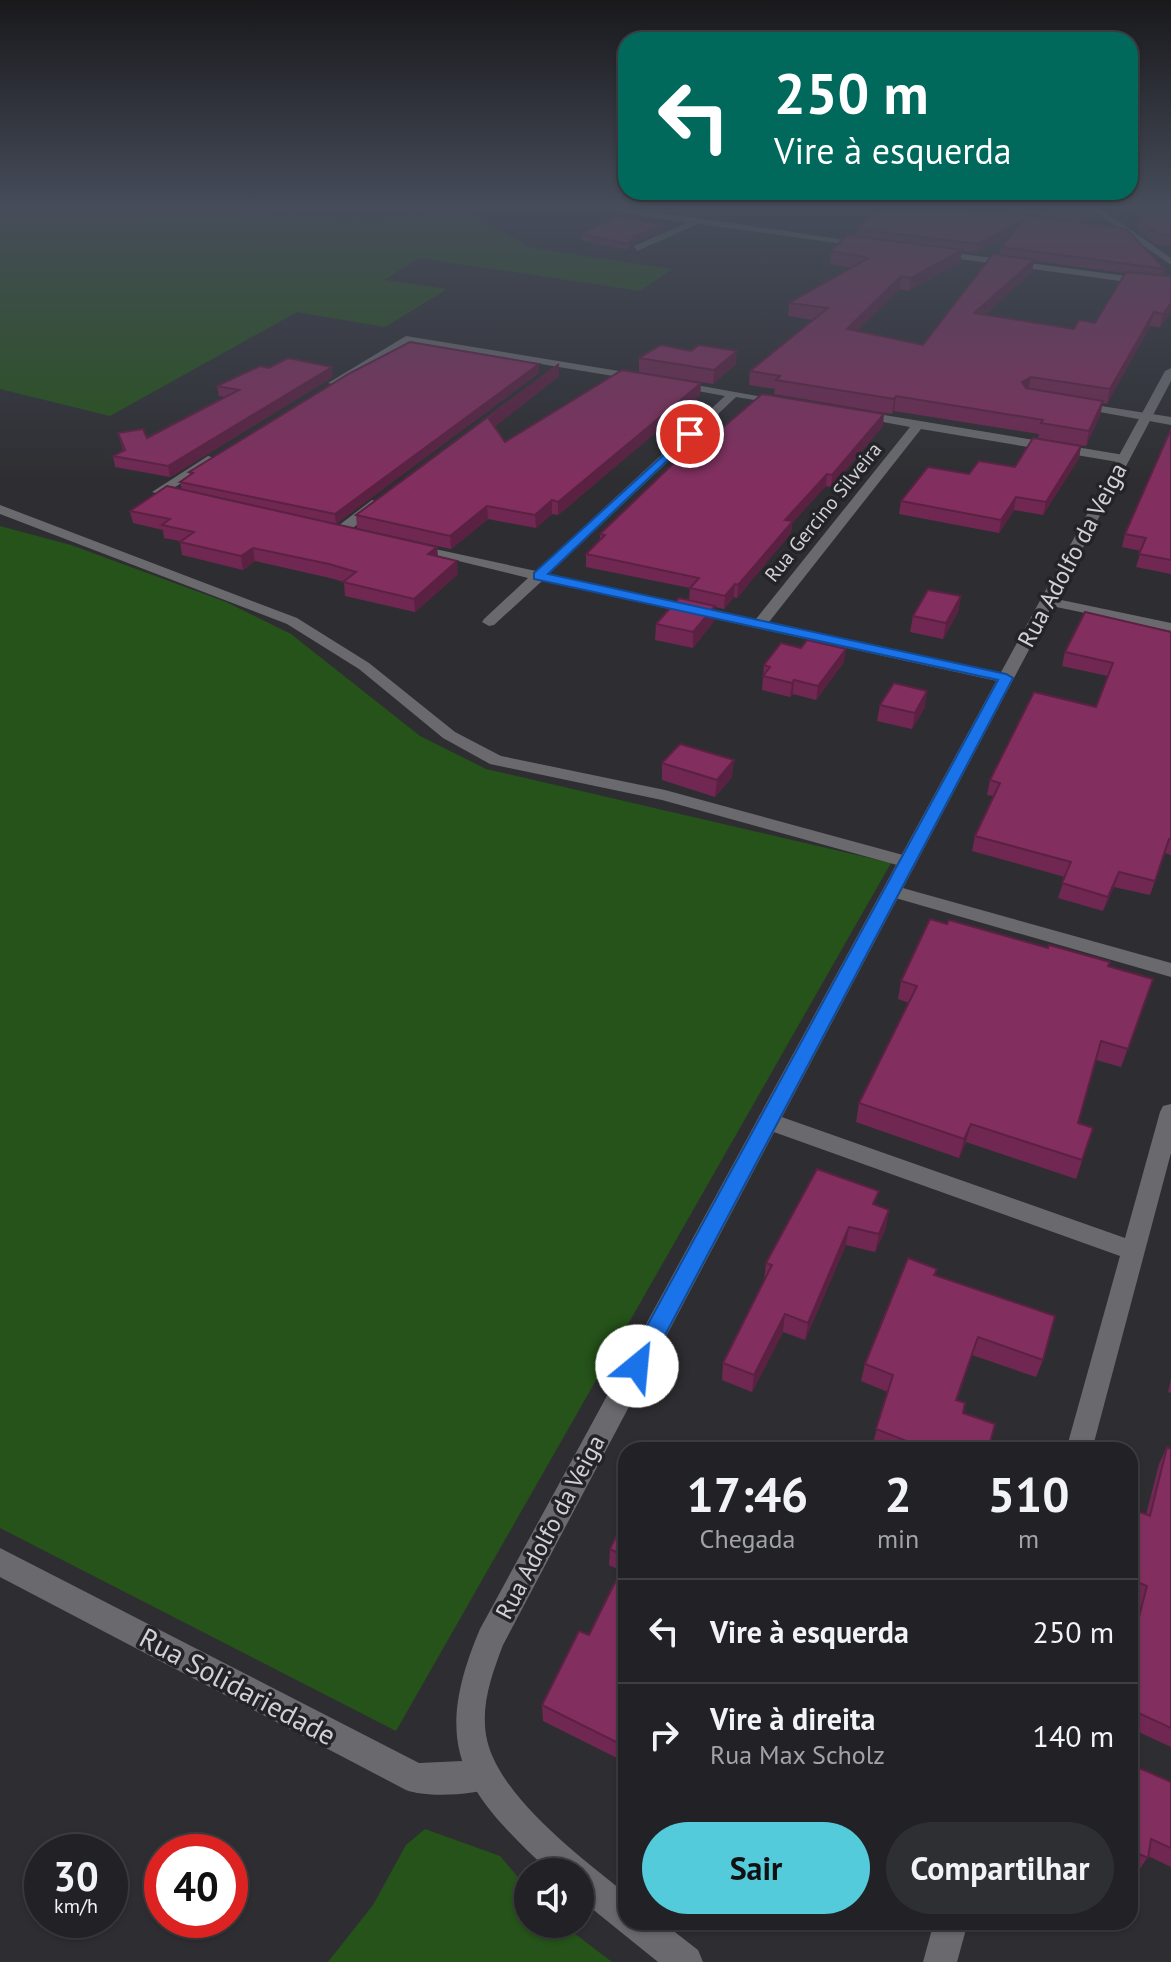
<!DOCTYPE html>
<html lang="pt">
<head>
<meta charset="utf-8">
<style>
	:root { --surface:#222226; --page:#2e2f32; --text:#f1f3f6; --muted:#a2a4a7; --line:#3f3f43; --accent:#53cbdb }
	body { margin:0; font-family:"PT Sans",sans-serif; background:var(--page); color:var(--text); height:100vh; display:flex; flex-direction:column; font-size:30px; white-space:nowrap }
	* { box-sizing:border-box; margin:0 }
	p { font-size:26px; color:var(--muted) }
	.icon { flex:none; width:44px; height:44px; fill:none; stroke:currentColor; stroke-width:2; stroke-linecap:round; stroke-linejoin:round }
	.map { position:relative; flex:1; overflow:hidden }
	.sheet { position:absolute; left:618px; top:1442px; width:520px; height:488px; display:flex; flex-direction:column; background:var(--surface); border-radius:24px; box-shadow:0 2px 6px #0004,0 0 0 2px var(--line) }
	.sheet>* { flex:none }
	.top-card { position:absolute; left:618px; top:32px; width:520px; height:168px; border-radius:24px; box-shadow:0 2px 6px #0004,0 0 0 2px var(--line); background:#00695c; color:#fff; overflow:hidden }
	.tools { position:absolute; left:514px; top:1858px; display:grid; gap:16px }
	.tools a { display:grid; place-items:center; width:80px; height:80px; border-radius:50%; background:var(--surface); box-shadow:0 2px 6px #0004,0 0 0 2px var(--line); font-size:40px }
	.speed { position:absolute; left:24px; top:1834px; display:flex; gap:16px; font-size:40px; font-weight:700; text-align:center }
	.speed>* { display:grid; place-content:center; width:104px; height:104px; border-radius:50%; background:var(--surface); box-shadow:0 2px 6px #0004,0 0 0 2px var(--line); line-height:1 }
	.speed small { font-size:20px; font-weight:400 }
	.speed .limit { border:12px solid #d22; background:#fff; color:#111 }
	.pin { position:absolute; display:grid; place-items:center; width:68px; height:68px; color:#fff; margin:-34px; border:4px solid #fff; border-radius:50%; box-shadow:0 2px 8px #0007 }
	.me { position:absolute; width:88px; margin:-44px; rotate:28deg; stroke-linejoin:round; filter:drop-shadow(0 0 6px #0008) }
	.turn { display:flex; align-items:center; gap:28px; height:168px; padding:0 24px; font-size:36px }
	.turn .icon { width:104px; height:104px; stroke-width:2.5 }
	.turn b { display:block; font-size:56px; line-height:68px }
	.eta { display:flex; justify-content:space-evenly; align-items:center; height:136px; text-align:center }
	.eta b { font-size:48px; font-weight:800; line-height:56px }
	.action { display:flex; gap:16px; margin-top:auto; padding:16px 24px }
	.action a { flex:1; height:92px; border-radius:48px; background:var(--accent); color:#111; font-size:32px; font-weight:800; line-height:92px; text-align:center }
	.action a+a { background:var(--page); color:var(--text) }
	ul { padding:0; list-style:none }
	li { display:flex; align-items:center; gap:24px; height:104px; padding:0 24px; border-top:2px solid var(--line) }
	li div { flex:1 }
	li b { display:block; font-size:30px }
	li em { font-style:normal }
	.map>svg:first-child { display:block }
	.green { fill:#255319 }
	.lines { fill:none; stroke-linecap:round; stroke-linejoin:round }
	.street { fill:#6a6a6e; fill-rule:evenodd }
	.secondary { fill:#6a6a6e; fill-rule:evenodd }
	.wall { fill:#702852; fill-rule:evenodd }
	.shaded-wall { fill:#5b2142 }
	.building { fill:#822f5f; stroke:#5b2142; stroke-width:2 }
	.route { fill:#1a73e8; stroke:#114b97; stroke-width:2 }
	.labels { text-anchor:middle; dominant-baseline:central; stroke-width:7; stroke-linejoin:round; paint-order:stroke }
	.far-street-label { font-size:20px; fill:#d1d1d4; stroke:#242428 }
	.street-label { font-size:24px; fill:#d1d1d4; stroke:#242428 }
	.near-street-label { font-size:28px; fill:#d1d1d4; stroke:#242428 }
</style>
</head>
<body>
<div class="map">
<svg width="1171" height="1962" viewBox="0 0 1171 1962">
	<rect width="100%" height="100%" fill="#2e2e32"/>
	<!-- green -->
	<g class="green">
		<path d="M 12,206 L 363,217 L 470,212 L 530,248 L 672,269 L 640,291 L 419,258 L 384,280 L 447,289 L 385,327 L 297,312 L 110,416 L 0,389 L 0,209 Z"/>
		<path d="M 0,526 L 71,545 L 226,602 L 291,634 L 420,736 L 486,769 L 891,863 L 396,1731 L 0,1528 Z"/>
		<path d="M 425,1829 L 500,1856 L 528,1889 L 528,1924 L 562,1924 L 612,1962 L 328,1962 L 373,1905 L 406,1845 Z"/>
	</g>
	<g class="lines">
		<!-- street -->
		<g class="street">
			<path d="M 579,206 L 603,206 L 698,218 L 871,244 L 866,247 L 698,224 L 637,251 L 634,246 L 687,223 Z"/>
			<path d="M 933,250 L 1171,282 L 1171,288 L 930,255 Z"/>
			<path d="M 406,336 L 643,375 L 649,378 L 643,381 L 408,342 L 338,385 L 328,383 Z"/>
			<path d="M 674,381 L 791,402 L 785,405 L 736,397 L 549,574 L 756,619 L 910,427 L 856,417 L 854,415 L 860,411 L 1124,455 L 1130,459 L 1124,463 L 921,429 L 769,622 L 1012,675 L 1012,681 L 1006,683 L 542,581 L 494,625 L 489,626 L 482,622 L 484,619 L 528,578 L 405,548 L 412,544 L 536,571 L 725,396 L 670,386 L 670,382 Z"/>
			<path d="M 1076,402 L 1171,417 L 1171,425 L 1072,407 L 1070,405 Z"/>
			<path d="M 208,456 L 218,459 L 163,495 L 152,492 Z"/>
			<path d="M 372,500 L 384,503 L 344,535 L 334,535 L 334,529 Z"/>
			<path d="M 0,505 L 297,618 L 369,663 L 455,732 L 501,756 L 665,790 L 914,858 L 917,862 L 908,868 L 662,800 L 490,764 L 443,738 L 359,669 L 287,624 L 0,514 Z"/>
			<path d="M 1047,597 L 1171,623 L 1171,631 L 1042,604 L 1042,598 Z"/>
			<path d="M 892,885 L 1171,963 L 1171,977 L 885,895 L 883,891 Z"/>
			<path d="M 1171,1104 L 1171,1153 L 1092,1450 L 1066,1450 L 1120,1256 L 760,1127 L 757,1121 L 760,1115 L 776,1115 L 1125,1238 L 1160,1112 L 1163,1106 Z"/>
			<path d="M 0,1548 L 419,1763 L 485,1760 L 496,1765 L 501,1776 L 496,1787 C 476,1795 426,1798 406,1790 L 0,1577 Z"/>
			<path d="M 934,1922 L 968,1922 L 957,1962 L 923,1962 Z"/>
		</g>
		<!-- secondary -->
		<g class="secondary">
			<path d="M 1087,206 L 1097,206 L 1171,258 L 1171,265 Z"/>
			<path d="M 1171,368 L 1171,381 L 503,1645 C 492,1674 481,1704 486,1735 C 496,1795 582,1858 626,1894 L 626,1922 L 662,1922 L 698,1950 L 703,1962 L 658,1962 L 580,1899 L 580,1872 L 550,1872 C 462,1790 430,1747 480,1629 L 1165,371 Z"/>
		</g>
	</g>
	<!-- wall -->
	<g class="wall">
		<path d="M 879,206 L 1082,206 L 1094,215 L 1092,223 L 978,209 L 1165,269 L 1163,275 L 1171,276 L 1171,311 L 1160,327 L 1150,326 L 1107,404 L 1103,403 L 1100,415 L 1086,446 L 1038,438 L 1039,434 L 894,411 L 892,414 L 774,394 L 775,389 L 749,385 L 750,371 L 813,320 L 788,316 L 789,303 L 852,268 L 830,264 L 831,251 L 856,236 L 857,229 ZM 1012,233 L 1001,247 L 1000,255 L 923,345 L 857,331 L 900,289 L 909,291 L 960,262 L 962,251 L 977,253 ZM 1034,261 L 1080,267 L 1125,273 L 1095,323 L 1074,329 L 985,315 L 1032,272 Z"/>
		<path d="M 1171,206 L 1171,246 L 1156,244 L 1137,230 L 1139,220 Z"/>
		<path d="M 663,225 L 663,230 L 633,243 L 628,250 L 581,240 L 581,234 Z"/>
		<path d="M 691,351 L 736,364 L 713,384 L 639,372 L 639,358 Z"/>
		<path d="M 539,364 L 539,373 L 336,524 L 437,547 L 438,557 L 458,574 L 415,612 L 345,596 L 344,582 L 330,578 L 255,561 L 243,570 L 182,555 L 180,541 L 164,538 L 163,530 L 133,523 L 130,511 L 182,490 L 180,482 L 190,475 L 189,472 Z"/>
		<path d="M 559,364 L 559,376 L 494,427 L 505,442 L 701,383 L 700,395 L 558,515 L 552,514 L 536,528 L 488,519 L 451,549 L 357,528 L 356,515 Z"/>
		<path d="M 269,368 L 333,377 L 170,477 L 115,467 L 113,456 L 123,451 L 118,433 L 147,438 L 225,397 L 219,396 L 217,386 Z"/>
		<path d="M 883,426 L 831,487 L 826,486 L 792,523 L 791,533 L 737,598 L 734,597 L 724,609 L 715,607 L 714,621 L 693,648 L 655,640 L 656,624 L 689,600 L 690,588 L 586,567 L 586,554 L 600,539 L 600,534 L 712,437 Z"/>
		<path d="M 1171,429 L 1171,574 L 1136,567 L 1141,551 L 1122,547 L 1125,534 Z"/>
		<path d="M 1081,446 L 1079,458 L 1043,515 L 1014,510 L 999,533 L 899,514 L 901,501 L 969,474 L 1015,467 Z"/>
		<path d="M 961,596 L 958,612 L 943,639 L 910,632 L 913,616 Z"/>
		<path d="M 1171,632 L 1171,855 L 1165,853 L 1150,895 L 1114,887 L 1103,911 L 1058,898 L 1065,877 L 972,851 L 975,836 L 993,796 L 987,795 L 990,780 L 1096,707 L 1108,676 L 1062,666 L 1065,652 Z"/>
		<path d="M 844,662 L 816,700 L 793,694 L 790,697 L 762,690 L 764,665 Z"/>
		<path d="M 880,705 L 925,707 L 912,729 L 877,721 Z"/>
		<path d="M 662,763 L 732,777 L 715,797 L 662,780 Z"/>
		<path d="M 1108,966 L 1153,979 L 1121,1067 L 1096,1060 L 1078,1123 L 1093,1128 L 1076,1179 L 966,1142 L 959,1158 L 856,1122 L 859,1103 L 909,1003 L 898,999 L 901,981 Z"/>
		<path d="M 876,1205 L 886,1228 L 875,1252 L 846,1245 L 805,1340 L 783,1332 L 752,1392 L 722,1380 L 723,1363 L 764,1281 L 766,1263 Z"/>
		<path d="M 937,1269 L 935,1275 L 1043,1360 L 1036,1377 L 972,1355 L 957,1400 L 963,1413 L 988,1450 L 882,1450 L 872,1446 L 888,1392 L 861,1381 L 865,1364 Z"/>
		<path d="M 1171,1379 L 1171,1393 L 1168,1392 Z"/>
		<path d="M 1167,1447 L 1171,1449 L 1171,1747 L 1130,1728 L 1130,1635 L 1138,1602 L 1130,1598 L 1130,1508 L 1146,1515 L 1159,1464 Z"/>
		<path d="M 626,1515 L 626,1760 L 625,1762 L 543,1721 L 542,1705 L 589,1635 L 621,1571 L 609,1565 L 610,1549 Z"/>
		<path d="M 1130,1764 L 1171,1782 L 1171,1867 L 1148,1856 L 1138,1872 L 1130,1868 Z"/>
	</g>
	<!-- shaded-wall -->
	<g class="shaded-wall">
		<path d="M 1023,220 L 1021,228 L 977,253 L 978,244 Z"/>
		<path d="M 663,225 L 663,230 L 633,243 L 628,250 L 629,244 L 633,237 Z"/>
		<path d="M 962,250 L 960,262 L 909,291 L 911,278 Z"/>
		<path d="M 1034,260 L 1032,272 L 971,327 L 974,313 Z"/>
		<path d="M 901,276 L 900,289 L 845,343 L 847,329 Z"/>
		<path d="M 1171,303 L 1171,311 L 1160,327 L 1163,314 Z"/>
		<path d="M 1154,312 L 1150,326 L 1107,404 L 1110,389 Z"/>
		<path d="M 737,351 L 736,364 L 713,384 L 714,370 Z"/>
		<path d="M 539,364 L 539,373 L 336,524 L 335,514 Z"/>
		<path d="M 559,364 L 559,376 L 489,431 L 489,419 Z"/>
		<path d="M 332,367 L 333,377 L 170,477 L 168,466 Z"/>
		<path d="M 1031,377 L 1028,391 L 1022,382 Z"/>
		<path d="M 701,383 L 700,395 L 558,515 L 558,502 Z"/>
		<path d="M 896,396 L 894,411 L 892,414 L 894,399 Z"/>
		<path d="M 1103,401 L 1100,415 L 1086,446 L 1089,431 Z"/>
		<path d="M 884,414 L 883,426 L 831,487 L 832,475 Z"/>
		<path d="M 1081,446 L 1079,458 L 1043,515 L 1046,502 Z"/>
		<path d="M 827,474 L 826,486 L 792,523 L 791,533 L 737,598 L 738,585 L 785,520 Z"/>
		<path d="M 1016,497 L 1014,510 L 999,533 L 1001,520 Z"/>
		<path d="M 552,500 L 552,514 L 536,528 L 535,515 Z"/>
		<path d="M 487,506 L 488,519 L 451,549 L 450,536 Z"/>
		<path d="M 437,547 L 438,560 L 428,554 Z"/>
		<path d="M 253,548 L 255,561 L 243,570 L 241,556 Z"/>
		<path d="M 457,561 L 458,574 L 415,612 L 414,599 Z"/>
		<path d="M 735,584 L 734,597 L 724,609 L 725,596 Z"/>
		<path d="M 961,596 L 958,612 L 943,639 L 946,623 Z"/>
		<path d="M 715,606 L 714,621 L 693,648 L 693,632 Z"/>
		<path d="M 846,649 L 844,662 L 816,700 L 818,686 Z"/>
		<path d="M 794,680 L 793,694 L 790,697 L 792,683 Z"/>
		<path d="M 927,691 L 925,707 L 912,729 L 915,713 Z"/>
		<path d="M 734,760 L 732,777 L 715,797 L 717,780 Z"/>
		<path d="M 1119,872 L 1114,887 L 1103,911 L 1108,897 Z"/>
		<path d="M 971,1124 L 966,1142 L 959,1158 L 964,1139 Z"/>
		<path d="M 889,1210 L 886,1228 L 875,1252 L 879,1234 Z"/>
		<path d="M 849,1227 L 846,1245 L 805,1340 L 808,1323 Z"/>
		<path d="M 785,1314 L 783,1332 L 752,1392 L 754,1375 Z"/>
	</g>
	<!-- building -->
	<g class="building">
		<path d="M 879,206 L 959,206 L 1126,229 L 1165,269 L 1001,247 L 1023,220 L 978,244 L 857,229 Z"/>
		<path d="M 1023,206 L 1082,206 L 1094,215 Z"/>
		<path d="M 1149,206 L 1171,206 L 1171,236 L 1158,234 L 1139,220 Z"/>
		<path d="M 617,216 L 663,225 L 633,237 L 629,244 L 581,234 Z"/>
		<path d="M 847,235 L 962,250 L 911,278 L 901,276 L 847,329 L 923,345 L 993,254 L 1034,260 L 974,313 L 1074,329 L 1079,320 L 1095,323 L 1126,272 L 1171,276 L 1171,303 L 1163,314 L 1154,312 L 1110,389 L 1031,377 L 1022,382 L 1026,388 L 1103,401 L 1089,431 L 1041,423 L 1043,420 L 896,396 L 894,399 L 776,380 L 780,376 L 750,371 L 828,308 L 789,303 L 869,258 L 831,251 Z"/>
		<path d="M 410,342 L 539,364 L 335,514 L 180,482 L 193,473 L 189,472 L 350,373 Z"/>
		<path d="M 661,345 L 691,351 L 699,345 L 737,351 L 714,370 L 639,358 Z"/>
		<path d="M 288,358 L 332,367 L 168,466 L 113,456 L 125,450 L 118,433 L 143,429 L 147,438 L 239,390 L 217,386 L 260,366 L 269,368 Z"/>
		<path d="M 559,364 L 489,419 L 505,442 L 622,370 L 701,383 L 558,502 L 552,500 L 535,515 L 487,506 L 450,536 L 356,515 Z"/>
		<path d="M 762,394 L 884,414 L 832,475 L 827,474 L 785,520 L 793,521 L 738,585 L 735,584 L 725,596 L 690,588 L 699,578 L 586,554 L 605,535 L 600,534 L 703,435 L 712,437 Z"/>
		<path d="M 1171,429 L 1171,560 L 1139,554 L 1146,538 L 1125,534 Z"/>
		<path d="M 1033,438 L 1081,446 L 1046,502 L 1016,497 L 1001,520 L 901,501 L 928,467 L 969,474 L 979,461 L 1015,467 Z"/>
		<path d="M 167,486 L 437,547 L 428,554 L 457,561 L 414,599 L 343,582 L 356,572 L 329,564 L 253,548 L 241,556 L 180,542 L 194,532 L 162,525 L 170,519 L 130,511 Z"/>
		<path d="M 928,590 L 961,596 L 946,623 L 913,616 Z"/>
		<path d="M 679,598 L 715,606 L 693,632 L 656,624 Z"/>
		<path d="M 1085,612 L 1171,632 L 1171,839 L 1169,839 L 1155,881 L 1119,872 L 1108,897 L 1062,883 L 1071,862 L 975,836 L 1000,783 L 990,780 L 1034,692 L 1096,707 L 1113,663 L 1065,652 Z"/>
		<path d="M 807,640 L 846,649 L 818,686 L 794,680 L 792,683 L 763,676 L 770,667 L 764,665 L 781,643 L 801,648 Z"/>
		<path d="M 894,683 L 927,691 L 915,713 L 880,705 Z"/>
		<path d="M 680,744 L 734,760 L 717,780 L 662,763 Z"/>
		<path d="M 930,919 L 947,924 L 949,920 L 1048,948 L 1049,945 L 1110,962 L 1108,966 L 1153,979 L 1128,1049 L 1101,1041 L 1078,1123 L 1093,1128 L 1082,1160 L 971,1124 L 964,1139 L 859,1103 L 917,986 L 901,981 Z"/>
		<path d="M 817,1169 L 879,1191 L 873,1204 L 889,1210 L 879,1234 L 849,1227 L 808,1323 L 785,1314 L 754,1375 L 723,1363 L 772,1265 L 766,1263 Z"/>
		<path d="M 908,1258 L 937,1269 L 934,1275 L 1055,1316 L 1043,1360 L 978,1337 L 956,1400 L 965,1403 L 963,1413 L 995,1424 L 988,1450 L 929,1450 L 876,1429 L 893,1375 L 865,1364 Z"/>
		<path d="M 1167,1447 L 1171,1449 L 1171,1728 L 1130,1709 L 1130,1651 L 1147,1586 L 1130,1579 L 1130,1508 L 1150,1516 Z"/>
		<path d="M 626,1515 L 626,1557 L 610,1549 Z"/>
		<path d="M 626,1560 L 626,1747 L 542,1705 L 579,1631 L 589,1635 Z"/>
		<path d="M 1130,1764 L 1171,1782 L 1171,1848 L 1151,1839 L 1148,1858 L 1130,1850 Z"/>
	</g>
	<!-- sky -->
	<linearGradient id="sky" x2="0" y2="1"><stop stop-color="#19191c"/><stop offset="0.43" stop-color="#464c5a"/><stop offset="1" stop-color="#464c5a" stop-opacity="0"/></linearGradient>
	<rect width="1171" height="481" fill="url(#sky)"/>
	<!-- route -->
	<path class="route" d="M 690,431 L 693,432 L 693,436 L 548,574 L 1006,674 L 1013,678 L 645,1373 L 637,1376 L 629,1373 L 625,1366 L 629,1359 L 998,680 L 534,579 L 534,573 Z"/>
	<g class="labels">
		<!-- far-street labels -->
		<g class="far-street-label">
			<text transform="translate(823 512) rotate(-51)">Rua Gercino Silveira</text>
		</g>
		<!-- street labels -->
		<g class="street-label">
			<text transform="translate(1072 555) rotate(-62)">Rua Adolfo da Veiga</text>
			<text transform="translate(550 1527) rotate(-62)">Rua Adolfo da Veiga</text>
		</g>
		<!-- near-street labels -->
		<g class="near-street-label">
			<text transform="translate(238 1686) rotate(28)">Rua Solidariedade</text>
		</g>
	</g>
</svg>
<div class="tools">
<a><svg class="icon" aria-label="sound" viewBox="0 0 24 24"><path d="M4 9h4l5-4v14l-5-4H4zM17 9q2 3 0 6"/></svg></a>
</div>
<div class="speed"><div>30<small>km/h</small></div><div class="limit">40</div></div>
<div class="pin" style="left:690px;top:434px;background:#d93025"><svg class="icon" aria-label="arrive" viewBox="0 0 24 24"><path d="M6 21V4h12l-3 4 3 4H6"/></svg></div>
<svg class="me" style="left:637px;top:1366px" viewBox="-20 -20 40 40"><circle r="19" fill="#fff"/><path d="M0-13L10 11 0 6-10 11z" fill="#1a73e8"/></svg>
<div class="top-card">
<div class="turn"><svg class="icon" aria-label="left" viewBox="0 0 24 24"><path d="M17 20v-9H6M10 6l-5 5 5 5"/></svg><div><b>250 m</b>Vire à esquerda</div></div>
</div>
<section class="sheet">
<div class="eta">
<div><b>17:46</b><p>Chegada</p></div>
<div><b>2</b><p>min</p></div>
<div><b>510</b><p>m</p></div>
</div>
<ul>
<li><svg class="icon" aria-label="left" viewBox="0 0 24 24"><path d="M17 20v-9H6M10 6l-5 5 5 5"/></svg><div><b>Vire à esquerda</b></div><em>250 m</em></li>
<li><svg class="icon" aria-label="right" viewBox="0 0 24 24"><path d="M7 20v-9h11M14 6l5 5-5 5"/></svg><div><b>Vire à direita</b><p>Rua Max Scholz</p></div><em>140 m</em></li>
</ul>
<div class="action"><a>Sair</a><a>Compartilhar</a></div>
</section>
</div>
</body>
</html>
